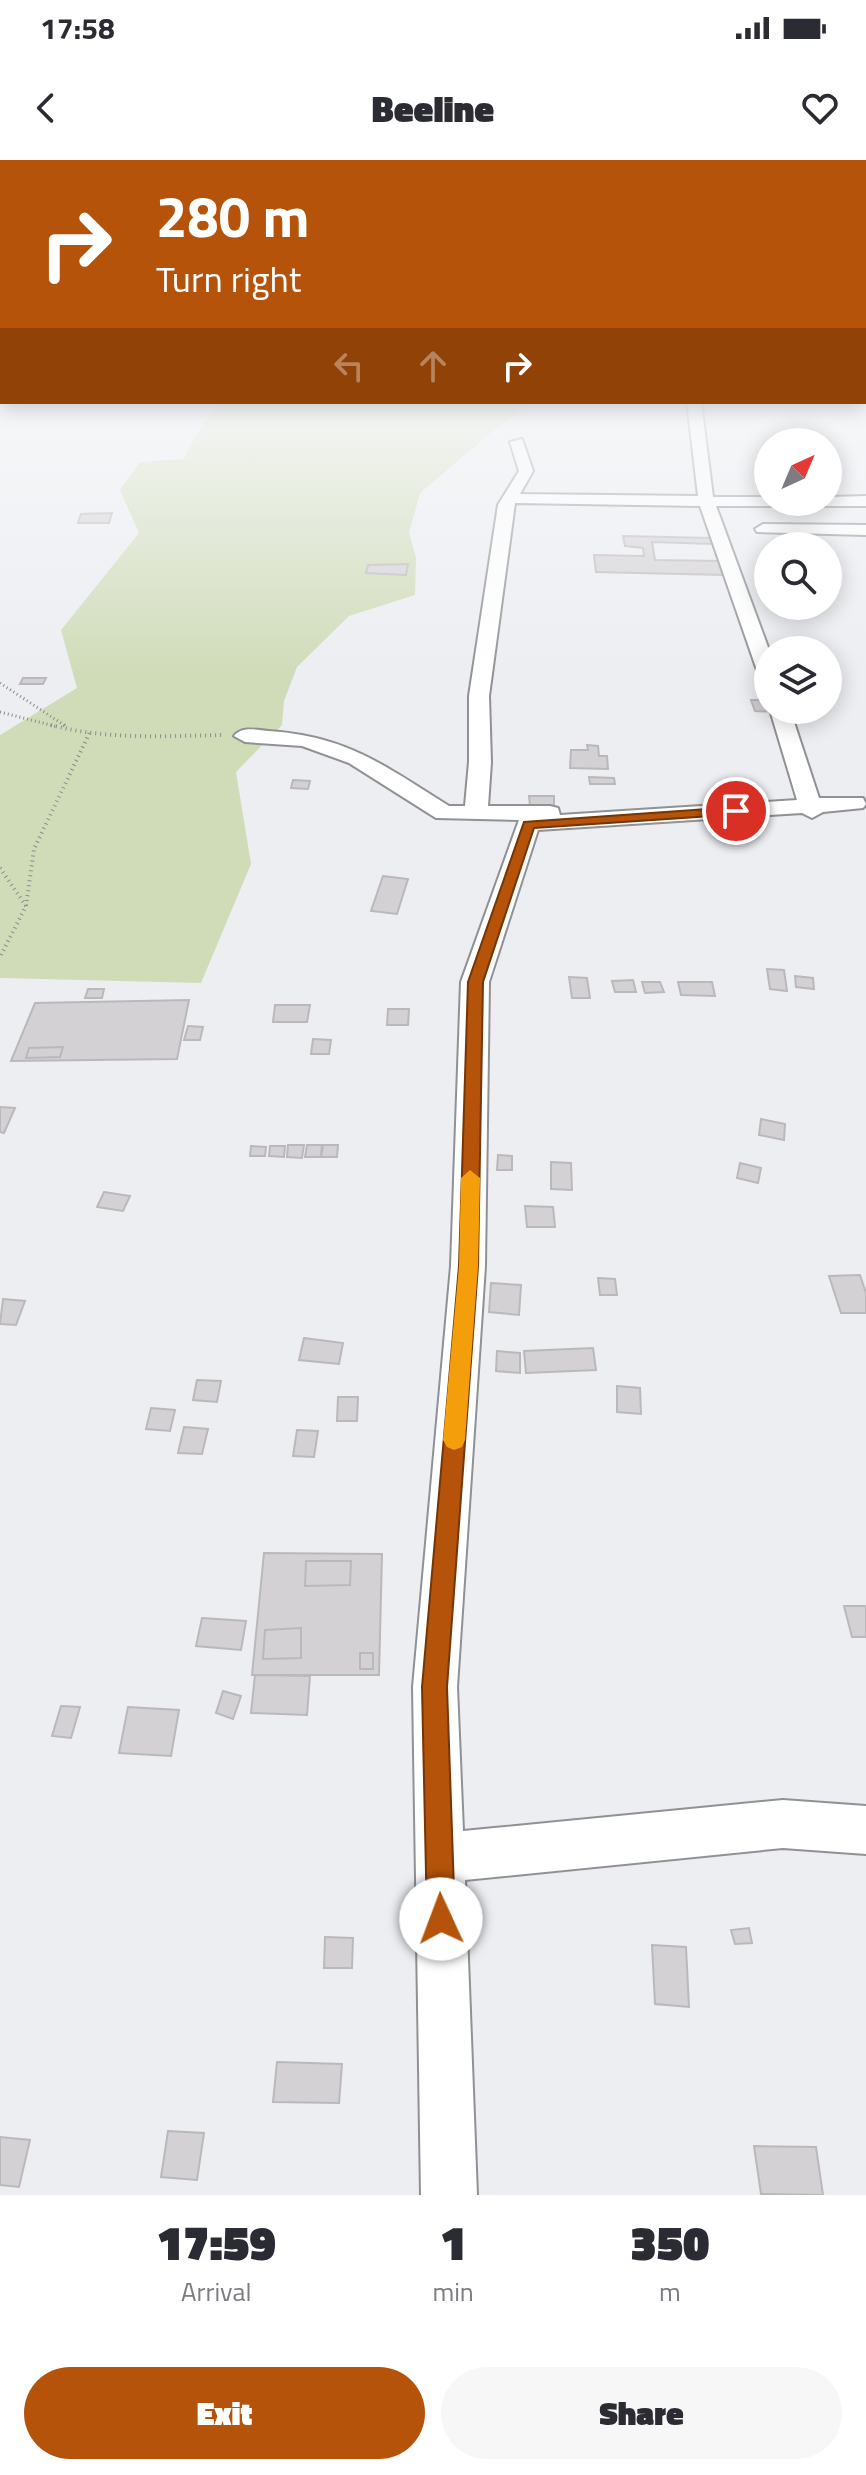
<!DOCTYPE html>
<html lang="en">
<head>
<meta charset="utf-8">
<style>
	:root { --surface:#fff; --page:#f7f7f7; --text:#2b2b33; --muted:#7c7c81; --accent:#b45309 }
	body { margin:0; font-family:"Titillium Web",sans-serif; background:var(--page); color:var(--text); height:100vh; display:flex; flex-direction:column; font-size:30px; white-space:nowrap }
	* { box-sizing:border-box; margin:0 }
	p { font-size:26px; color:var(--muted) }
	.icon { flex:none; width:44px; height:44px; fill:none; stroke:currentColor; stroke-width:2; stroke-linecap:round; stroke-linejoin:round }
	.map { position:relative; height:2035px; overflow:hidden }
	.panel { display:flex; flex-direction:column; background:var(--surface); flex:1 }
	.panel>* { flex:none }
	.top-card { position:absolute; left:0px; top:0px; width:866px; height:244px; box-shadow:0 4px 20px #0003; background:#b45309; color:#fff; overflow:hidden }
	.needle { width:52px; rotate:44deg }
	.tools { position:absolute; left:754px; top:268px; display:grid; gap:16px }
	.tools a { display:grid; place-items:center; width:88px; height:88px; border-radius:50%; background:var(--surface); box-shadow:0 4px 20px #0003; font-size:40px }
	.pin { position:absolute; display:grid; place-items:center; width:68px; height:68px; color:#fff; margin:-34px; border:4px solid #fff; border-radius:50%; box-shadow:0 2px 8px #0007 }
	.me { position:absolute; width:88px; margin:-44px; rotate:358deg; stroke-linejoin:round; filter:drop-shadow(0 0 6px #0008) }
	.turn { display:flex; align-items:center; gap:28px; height:168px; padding:0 24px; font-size:36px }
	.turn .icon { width:104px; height:104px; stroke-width:2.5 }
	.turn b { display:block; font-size:56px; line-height:68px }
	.lanes { display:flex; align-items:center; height:76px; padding:0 24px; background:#0003; justify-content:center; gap:40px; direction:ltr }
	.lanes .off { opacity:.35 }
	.eta { display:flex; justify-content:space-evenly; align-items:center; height:136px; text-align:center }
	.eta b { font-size:48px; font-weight:800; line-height:56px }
	.primary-button { display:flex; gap:16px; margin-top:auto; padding:16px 24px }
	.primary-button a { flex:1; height:92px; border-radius:48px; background:var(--accent); color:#fff; font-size:32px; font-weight:800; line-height:92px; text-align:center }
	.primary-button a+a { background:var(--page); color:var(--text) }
	.status { display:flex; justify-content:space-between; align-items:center; height:56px; padding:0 40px; background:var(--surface); direction:ltr }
	.status svg { height:22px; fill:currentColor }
	header { display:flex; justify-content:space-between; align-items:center; height:104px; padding:0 24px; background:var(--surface); font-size:36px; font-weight:800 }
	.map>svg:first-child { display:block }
	.green { fill:#d0dcb8 }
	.building { fill:#d4d1d4; stroke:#bbb8bb; stroke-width:2 }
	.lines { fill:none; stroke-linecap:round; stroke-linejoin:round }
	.street-casing { stroke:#909195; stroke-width:4 }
	.path-far1 { stroke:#8a8c8f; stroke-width:3; stroke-dasharray:1 3; stroke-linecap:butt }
	.path { stroke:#8a8c8f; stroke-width:4; stroke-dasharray:1 4; stroke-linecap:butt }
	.street { fill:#fff; fill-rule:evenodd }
	.route { fill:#b45309; stroke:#753606; stroke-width:2 }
	.slow { fill:#f59e0b }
</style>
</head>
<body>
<div class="status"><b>17:58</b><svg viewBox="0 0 49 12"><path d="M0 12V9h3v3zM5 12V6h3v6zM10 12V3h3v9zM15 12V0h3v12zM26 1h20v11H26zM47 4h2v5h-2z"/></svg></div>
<header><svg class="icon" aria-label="back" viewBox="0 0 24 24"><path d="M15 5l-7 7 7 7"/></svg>Beeline<svg class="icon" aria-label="heart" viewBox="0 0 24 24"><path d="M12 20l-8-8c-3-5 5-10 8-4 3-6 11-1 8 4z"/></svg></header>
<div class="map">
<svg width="866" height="2035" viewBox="0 0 866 2035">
	<rect width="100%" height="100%" fill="#eceef2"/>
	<!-- green -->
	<path class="green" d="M 219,242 L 543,242 L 529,245 L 494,270 L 420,333 L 409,373 L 416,398 L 415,435 L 349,456 L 297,507 L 284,541 L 282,565 L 236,612 L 251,704 L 201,823 L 0,818 L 0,575 L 77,528 L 61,470 L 139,373 L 120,330 L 140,302 L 184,299 L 195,276 Z"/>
	<!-- building -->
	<g class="building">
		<path d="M 112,353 L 109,363 L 78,363 L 81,354 Z"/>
		<path d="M 623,376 L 712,378 L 714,384 L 652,382 L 655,400 L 720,401 L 723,415 L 596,412 L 594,395 L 644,396 L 643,388 L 625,386 Z"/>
		<path d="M 408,404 L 406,415 L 366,413 L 368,405 Z"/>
		<path d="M 23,518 L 46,518 L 43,524 L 20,524 Z"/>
		<path d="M 751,540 L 768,540 L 768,550 L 777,552 L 755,551 Z"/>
		<path d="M 587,585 L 598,586 L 599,596 L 607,596 L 608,609 L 570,608 L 571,590 L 588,590 Z"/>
		<path d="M 589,617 L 614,618 L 615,624 L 590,624 Z"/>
		<path d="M 293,620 L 310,621 L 308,629 L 291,628 Z"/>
		<path d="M 529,636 L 554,636 L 554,646 L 530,646 Z"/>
		<path d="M 383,716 L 408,719 L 397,754 L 371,751 Z"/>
		<path d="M 767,809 L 784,810 L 787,831 L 770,829 Z"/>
		<path d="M 795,816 L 813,818 L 814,829 L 796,827 Z"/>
		<path d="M 569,817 L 587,818 L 590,838 L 572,838 Z"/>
		<path d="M 633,820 L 636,832 L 615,832 L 612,821 Z"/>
		<path d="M 642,822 L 660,822 L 664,832 L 645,833 Z"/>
		<path d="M 678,822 L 712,822 L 715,836 L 681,835 Z"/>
		<path d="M 88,829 L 104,829 L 102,838 L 85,838 Z"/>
		<path d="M 189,840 L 177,899 L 11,901 L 35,843 Z"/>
		<path d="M 275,845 L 310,845 L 307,862 L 273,862 Z"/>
		<path d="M 388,849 L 409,849 L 408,865 L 387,865 Z"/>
		<path d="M 188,866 L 203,867 L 200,880 L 184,880 Z"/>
		<path d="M 313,879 L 331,880 L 329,894 L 311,894 Z"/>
		<path d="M 63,887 L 60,897 L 26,898 L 29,888 Z"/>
		<path d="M 0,947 L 15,948 L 4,973 L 0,972 Z"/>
		<path d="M 761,959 L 785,964 L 784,980 L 759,975 Z"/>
		<path d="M 288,985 L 304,985 L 302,998 L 287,997 Z"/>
		<path d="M 307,985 L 322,985 L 321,997 L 305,997 Z"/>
		<path d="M 323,985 L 338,985 L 337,997 L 321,997 Z"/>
		<path d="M 251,986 L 266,987 L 265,996 L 250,996 Z"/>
		<path d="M 270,986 L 285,986 L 284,997 L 269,996 Z"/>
		<path d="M 498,995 L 512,996 L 512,1010 L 497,1010 Z"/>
		<path d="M 551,1002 L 571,1003 L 572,1030 L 551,1029 Z"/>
		<path d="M 740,1003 L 761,1008 L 758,1023 L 737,1018 Z"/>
		<path d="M 104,1032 L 130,1036 L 123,1051 L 97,1047 Z"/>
		<path d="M 525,1046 L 553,1047 L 555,1067 L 527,1067 Z"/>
		<path d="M 860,1115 L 866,1133 L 866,1153 L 841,1153 L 829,1116 Z"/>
		<path d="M 598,1118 L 615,1119 L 617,1135 L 600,1135 Z"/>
		<path d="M 491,1123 L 521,1125 L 519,1155 L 489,1152 Z"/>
		<path d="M 3,1139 L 25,1141 L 16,1165 L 0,1164 Z"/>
		<path d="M 304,1178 L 343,1183 L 339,1204 L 299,1200 Z"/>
		<path d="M 593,1188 L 596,1210 L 526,1213 L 524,1191 Z"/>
		<path d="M 497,1191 L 520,1193 L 520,1213 L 496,1211 Z"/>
		<path d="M 197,1220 L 221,1221 L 217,1242 L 193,1240 Z"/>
		<path d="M 617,1226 L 640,1228 L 641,1254 L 617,1252 Z"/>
		<path d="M 338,1237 L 358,1237 L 357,1261 L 337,1261 Z"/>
		<path d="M 151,1248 L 175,1250 L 170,1271 L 146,1269 Z"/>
		<path d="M 184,1267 L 208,1269 L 202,1294 L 178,1293 Z"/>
		<path d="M 297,1270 L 318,1271 L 314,1297 L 293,1296 Z"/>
		<path d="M 264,1393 L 382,1394 L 379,1515 L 252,1515 Z"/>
		<path d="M 306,1401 L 351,1401 L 350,1425 L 305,1426 Z"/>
		<path d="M 844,1446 L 866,1446 L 866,1477 L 852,1477 Z"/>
		<path d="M 202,1458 L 246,1461 L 241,1490 L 196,1486 Z"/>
		<path d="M 301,1468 L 301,1498 L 263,1499 L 265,1470 Z"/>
		<rect x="360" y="1493" width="13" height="16"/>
		<path d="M 255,1515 L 310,1516 L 307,1555 L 251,1553 Z"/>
		<path d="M 223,1531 L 241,1536 L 233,1559 L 216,1553 Z"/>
		<path d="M 61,1546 L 80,1547 L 71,1578 L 52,1576 Z"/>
		<path d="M 128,1547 L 179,1550 L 171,1596 L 119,1593 Z"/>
		<path d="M 749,1768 L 752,1783 L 735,1784 L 731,1770 Z"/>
		<path d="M 325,1777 L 353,1778 L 352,1808 L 324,1808 Z"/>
		<path d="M 652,1785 L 686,1787 L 689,1847 L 655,1844 Z"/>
		<path d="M 277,1902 L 342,1904 L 339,1943 L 273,1942 Z"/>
		<path d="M 168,1971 L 204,1973 L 197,2020 L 161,2017 Z"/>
		<path d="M 0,1977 L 30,1980 L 19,2027 L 0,2025 Z"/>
		<path d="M 754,1986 L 816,1987 L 823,2035 L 761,2034 Z"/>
	</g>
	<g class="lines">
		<defs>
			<g id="street">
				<path d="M 687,242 L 701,242 L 713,337 L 768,337 L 768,342 L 828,342 L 828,337 L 866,336 L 866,346 L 716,346 L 769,490 L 768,519 L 758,513 L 700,346 L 515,343 L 489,536 L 491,602 L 488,646 L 550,646 L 558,648 L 560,655 L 797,640 L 770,550 L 790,550 L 819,638 L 863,638 L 866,644 L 863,648 L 823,652 L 812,658 L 802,653 L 538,670 L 489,822 L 485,1106 L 457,1527 L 463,1671 L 783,1640 L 866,1646 L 866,1694 L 783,1688 L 465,1720 L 477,2035 L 421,2035 L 413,1527 L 451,1106 L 461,822 L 519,660 L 436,658 L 349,603 L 302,586 L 245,582 L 234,576 C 242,566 257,570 269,571 C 347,576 385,606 449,646 L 465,646 L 469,602 L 469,536 L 498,345 L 519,311 L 510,282 L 522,279 L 533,311 L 520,334 L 698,336 Z"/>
				<path d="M 763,364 L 866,365 L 866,375 L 757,372 L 755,369 Z"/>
			</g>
		</defs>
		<!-- street casing -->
		<use href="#street" class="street-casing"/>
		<!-- path-far1 -->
		<g class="path-far1">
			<path d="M 0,523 L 67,567"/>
			<path d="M 0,552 L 58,567"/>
		</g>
		<!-- path -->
		<g class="path">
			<path d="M 51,565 C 107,580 166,576 224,575"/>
			<path d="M 64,565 L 68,568"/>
			<path d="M 0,708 L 26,746 L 0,797"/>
			<path d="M 26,746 L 34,689 L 90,572"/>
		</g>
		<!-- street -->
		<use href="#street" class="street"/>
	</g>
	<!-- sky -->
	<linearGradient id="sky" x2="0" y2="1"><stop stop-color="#81b5dc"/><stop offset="0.45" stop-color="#f6f7f9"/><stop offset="1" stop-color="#f6f7f9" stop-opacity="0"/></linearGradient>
	<rect width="866" height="515" fill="url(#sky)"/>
	<!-- route -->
	<path class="route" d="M 736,647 L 741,648 L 741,654 L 534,668 L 483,822 L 478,1106 L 447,1527 L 455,1759 L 451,1769 L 441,1774 L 431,1769 L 427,1759 L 422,1527 L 459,1106 L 468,822 L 524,662 Z"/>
	<!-- slow -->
	<path class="slow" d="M 470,1010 L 480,1018 L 478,1106 L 465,1280 L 462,1287 L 454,1290 L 447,1287 L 443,1280 L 459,1106 L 461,1018 Z"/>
</svg>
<div class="tools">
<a><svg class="needle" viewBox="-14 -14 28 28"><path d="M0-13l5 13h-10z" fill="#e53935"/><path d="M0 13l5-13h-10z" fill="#7c7c81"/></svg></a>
<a><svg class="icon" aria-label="search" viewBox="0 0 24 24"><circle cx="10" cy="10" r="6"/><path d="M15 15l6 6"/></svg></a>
<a><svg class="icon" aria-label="layers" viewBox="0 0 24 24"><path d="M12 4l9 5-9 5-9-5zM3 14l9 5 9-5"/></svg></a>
</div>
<div class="pin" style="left:736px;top:651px;background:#d93025"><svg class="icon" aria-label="arrive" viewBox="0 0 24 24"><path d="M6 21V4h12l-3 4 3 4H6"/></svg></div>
<svg class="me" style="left:441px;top:1759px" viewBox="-20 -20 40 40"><circle r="19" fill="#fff"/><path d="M0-13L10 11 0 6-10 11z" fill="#b45309"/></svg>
<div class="top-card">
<div class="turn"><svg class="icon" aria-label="right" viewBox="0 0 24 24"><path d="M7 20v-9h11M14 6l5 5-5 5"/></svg><div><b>280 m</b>Turn right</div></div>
<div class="lanes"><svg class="icon off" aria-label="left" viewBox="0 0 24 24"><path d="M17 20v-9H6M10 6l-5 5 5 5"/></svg><svg class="icon off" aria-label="ahead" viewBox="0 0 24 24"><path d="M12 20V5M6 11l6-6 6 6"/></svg><svg class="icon" aria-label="right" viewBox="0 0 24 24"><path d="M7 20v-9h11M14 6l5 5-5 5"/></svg></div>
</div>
</div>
<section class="panel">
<div class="eta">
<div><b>17:59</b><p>Arrival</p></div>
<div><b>1</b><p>min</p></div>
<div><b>350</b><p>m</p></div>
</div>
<div class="primary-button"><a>Exit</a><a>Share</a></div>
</section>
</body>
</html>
